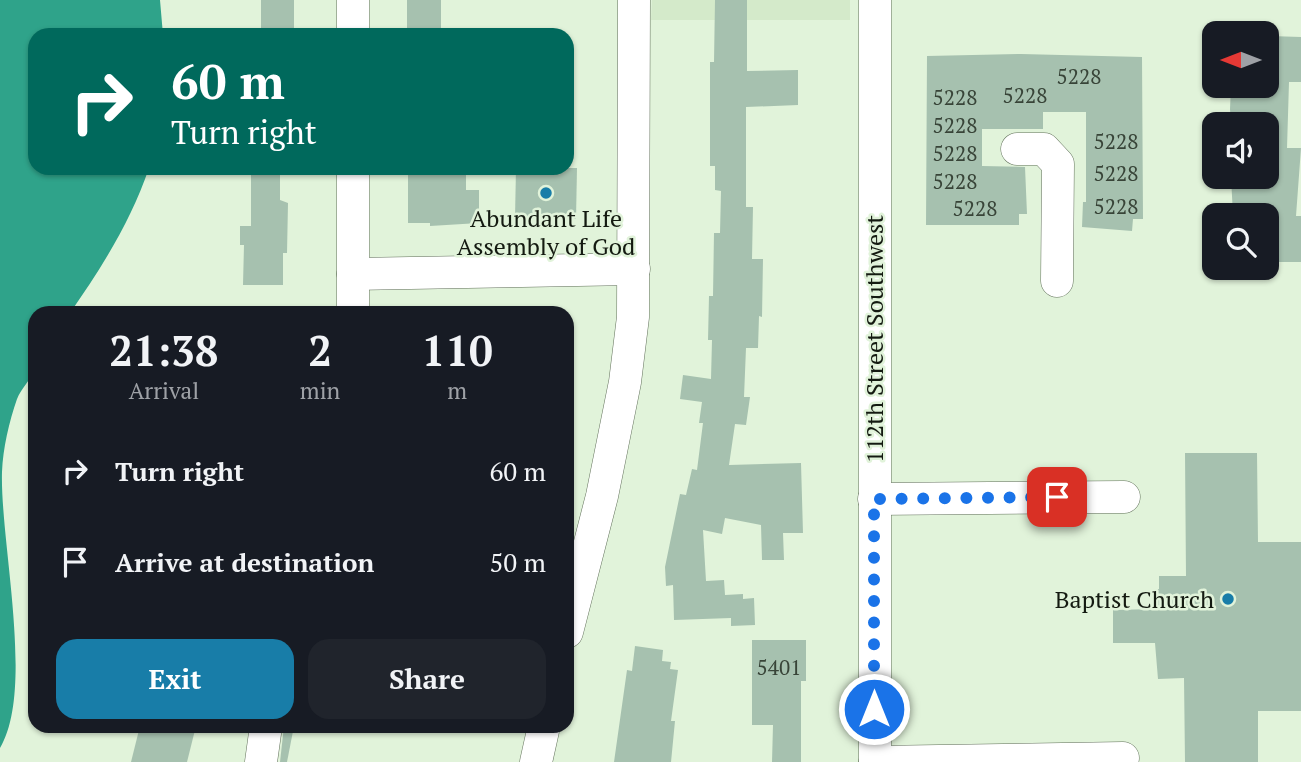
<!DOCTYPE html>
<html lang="en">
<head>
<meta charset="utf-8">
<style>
	:root { --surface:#171b24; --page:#20242c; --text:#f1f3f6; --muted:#9ea1a6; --accent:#187da8 }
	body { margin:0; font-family:"PT Serif",serif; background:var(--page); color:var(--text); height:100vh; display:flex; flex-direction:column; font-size:26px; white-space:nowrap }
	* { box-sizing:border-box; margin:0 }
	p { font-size:23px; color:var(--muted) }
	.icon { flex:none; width:38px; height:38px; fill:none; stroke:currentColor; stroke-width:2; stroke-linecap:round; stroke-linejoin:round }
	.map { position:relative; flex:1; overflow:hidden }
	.panel { position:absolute; left:28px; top:306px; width:546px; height:427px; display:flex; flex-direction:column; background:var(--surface); border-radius:21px; box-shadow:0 2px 5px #0004 }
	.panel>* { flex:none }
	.hud { position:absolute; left:28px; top:28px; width:546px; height:147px; border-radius:21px; box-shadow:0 2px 5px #0004; background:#00695c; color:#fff; overflow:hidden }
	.needle { width:46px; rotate:270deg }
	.tools { position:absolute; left:1202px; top:21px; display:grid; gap:14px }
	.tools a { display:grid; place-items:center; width:77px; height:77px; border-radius:14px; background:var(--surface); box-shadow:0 2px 5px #0004; font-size:35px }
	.pin { position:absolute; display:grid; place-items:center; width:60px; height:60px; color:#fff; margin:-30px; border-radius:14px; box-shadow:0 4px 10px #0006 }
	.me { position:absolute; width:77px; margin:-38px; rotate:0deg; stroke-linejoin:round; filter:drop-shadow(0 0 5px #0008) }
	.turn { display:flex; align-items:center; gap:24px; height:147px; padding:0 28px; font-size:32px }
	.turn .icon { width:91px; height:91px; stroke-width:2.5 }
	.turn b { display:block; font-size:49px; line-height:60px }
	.eta { display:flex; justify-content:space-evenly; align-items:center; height:119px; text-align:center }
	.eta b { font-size:42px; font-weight:700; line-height:49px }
	.cta { display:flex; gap:14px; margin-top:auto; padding:14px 28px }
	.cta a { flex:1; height:80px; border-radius:21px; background:var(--accent); color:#fff; font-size:28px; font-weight:700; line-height:80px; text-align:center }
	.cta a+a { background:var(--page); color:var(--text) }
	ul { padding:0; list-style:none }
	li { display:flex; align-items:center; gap:21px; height:91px; padding:0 28px }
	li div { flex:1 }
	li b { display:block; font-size:26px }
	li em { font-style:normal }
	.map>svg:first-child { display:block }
	.built { fill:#d4eaca }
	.water { fill:#2fa38a }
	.building { fill:#a6c1af }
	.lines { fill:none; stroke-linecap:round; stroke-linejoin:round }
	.minor-casing { stroke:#606f59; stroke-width:33 }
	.minor { stroke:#fff; stroke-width:32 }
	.route { stroke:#1a73e8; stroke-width:12; stroke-dasharray:0 21.6 }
	.poi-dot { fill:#187da8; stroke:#e1f3da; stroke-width:2.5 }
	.labels { text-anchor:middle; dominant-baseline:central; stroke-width:5; stroke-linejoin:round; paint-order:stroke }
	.number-label { font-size:21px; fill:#384438 }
	.poi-label { font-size:24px; fill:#141a11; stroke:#e1f3da }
	.street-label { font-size:24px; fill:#141a11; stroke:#e1f3da }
</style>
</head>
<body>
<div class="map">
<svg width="1301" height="762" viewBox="0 0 1301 762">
	<rect width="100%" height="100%" fill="#e1f3da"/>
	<!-- built -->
	<path class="built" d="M 652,0 L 850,0 L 850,20 L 651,20 Z"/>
	<!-- water -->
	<path class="water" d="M 0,0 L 160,0 L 163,35 L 35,35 L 35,168 L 149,168 C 131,221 102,267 70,313 L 35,313 C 35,330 38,350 35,367 C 33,378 21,388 17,399 C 9,422 3,448 2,472 C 0,543 35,689 0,748 Z"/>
	<!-- building -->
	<g class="building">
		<rect x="261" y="0" width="33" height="35"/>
		<rect x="407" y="0" width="34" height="35"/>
		<path d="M 715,0 L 747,0 L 747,71 L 798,70 L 798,105 L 746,107 L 746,207 L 753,207 L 752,259 L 763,259 L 762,317 L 759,316 L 758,348 L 746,348 L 744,397 L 750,397 L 746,425 L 735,424 L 729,465 L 801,463 L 803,533 L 783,533 L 784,560 L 762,560 L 761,525 L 725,518 L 722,534 L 703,530 L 706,581 L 724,580 L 725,595 L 743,594 L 743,599 L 754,598 L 755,625 L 731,626 L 731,618 L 674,620 L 673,585 L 666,586 L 665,567 L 680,494 L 686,495 L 692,469 L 697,470 L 703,423 L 699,423 L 702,402 L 680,399 L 683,375 L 711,379 L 712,340 L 708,340 L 709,296 L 713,296 L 714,233 L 720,233 L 721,191 L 715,190 L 715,166 L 710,166 L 710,62 L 714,62 Z"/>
		<path d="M 1267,36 L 1301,37 L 1301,82 L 1289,82 L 1287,148 L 1301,148 L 1296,216 L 1301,216 L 1301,262 L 1267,262 L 1267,215 L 1233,215 L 1231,177 L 1267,177 L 1267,124 L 1231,124 L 1230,109 L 1231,86 L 1267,86 Z"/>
		<path d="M 1021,54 L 1142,57 L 1143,219 L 1133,219 L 1132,231 L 1082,227 L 1083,202 L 1086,202 L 1086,112 L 1043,112 L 1043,129 L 982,129 L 982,166 L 1025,167 L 1027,214 L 1019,214 L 1019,225 L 926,225 L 927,56 Z"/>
		<path d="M 251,168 L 280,168 L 280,200 L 288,203 L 287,253 L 283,253 L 283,285 L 243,285 L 244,245 L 240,245 L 240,226 L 251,226 Z"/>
		<path d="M 408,168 L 466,168 L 466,190 L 479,190 L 479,223 L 430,226 L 430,223 L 408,223 Z"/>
		<path d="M 516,168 L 577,168 L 576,219 L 515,218 Z"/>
		<path d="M 1185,453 L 1257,453 L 1258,542 L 1301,542 L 1301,711 L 1258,711 L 1258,762 L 1185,762 L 1184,678 L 1158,679 L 1155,643 L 1113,643 L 1113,610 L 1156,609 L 1155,589 L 1159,589 L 1159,576 L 1186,576 Z"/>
		<path d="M 752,640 L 806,640 L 806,681 L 801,681 L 801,762 L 772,762 L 773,725 L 752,725 Z"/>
		<path d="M 635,646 L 663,650 L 662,661 L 671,662 L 670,669 L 678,670 L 671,721 L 675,721 L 671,762 L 614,762 L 627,670 L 632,671 Z"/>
		<path d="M 140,726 L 196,726 L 187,762 L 131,762 Z"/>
		<path d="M 284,726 L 294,726 L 287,762 L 280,762 Z"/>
	</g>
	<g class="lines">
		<defs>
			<g id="minor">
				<path d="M 353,35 L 353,0"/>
				<path d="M 1017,149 L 1044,149 L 1058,164 L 1057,281"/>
				<path d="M 353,274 L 634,269"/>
				<path d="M 353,313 L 353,168"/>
				<path d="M 874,499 L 1124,497"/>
				<path d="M 567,632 L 602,496 L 625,382 L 633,317 L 634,0"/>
				<path d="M 261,762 L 266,726"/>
				<path d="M 536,762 L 544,726"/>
				<path d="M 875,762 L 875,0"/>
				<path d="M 875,762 L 1123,758"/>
			</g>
		</defs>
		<!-- minor casing -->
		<use href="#minor" class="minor-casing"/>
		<!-- minor -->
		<use href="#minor" class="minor"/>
	</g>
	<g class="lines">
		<!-- route -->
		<path class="route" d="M 874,709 L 874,499 L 1057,497"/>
	</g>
	<!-- markers -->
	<g class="poi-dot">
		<circle cx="546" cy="193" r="7"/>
		<circle cx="1228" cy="599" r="7"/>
	</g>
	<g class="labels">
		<!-- number labels -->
		<g class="number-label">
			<text x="1079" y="76">5228</text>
			<text x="1025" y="95">5228</text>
			<text x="955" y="97">5228</text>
			<text x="955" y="125">5228</text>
			<text x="1116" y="141">5228</text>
			<text x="955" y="153">5228</text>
			<text x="1116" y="173">5228</text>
			<text x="955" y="181">5228</text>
			<text x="1116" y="206">5228</text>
			<text x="975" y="208">5228</text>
			<text x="779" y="667">5401</text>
		</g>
		<!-- poi labels -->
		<g class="poi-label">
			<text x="546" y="218">Abundant Life<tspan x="546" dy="28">Assembly of God</tspan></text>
			<text x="1214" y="599" text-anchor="end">Baptist Church</text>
		</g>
		<!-- street labels -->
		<g class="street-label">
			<text transform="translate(874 339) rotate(-90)">112th Street Southwest</text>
		</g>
	</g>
</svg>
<div class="tools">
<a><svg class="needle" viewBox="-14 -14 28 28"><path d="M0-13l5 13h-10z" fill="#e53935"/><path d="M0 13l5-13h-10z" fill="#9ea1a6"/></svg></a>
<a><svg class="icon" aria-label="sound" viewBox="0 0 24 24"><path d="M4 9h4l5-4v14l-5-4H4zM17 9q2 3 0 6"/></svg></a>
<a><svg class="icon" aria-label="search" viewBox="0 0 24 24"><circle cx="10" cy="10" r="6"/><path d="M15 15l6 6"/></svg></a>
</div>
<div class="pin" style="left:1057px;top:497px;background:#d93025"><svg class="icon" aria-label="arrive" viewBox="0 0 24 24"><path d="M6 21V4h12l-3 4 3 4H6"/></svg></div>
<svg class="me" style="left:874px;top:709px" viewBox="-20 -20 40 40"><circle r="17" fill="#1a73e8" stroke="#fff" stroke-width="3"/><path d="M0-11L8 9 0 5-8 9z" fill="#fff"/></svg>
<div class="hud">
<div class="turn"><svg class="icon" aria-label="right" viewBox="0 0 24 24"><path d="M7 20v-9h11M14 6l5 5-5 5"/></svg><div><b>60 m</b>Turn right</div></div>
</div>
<section class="panel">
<div class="eta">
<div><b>21:38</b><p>Arrival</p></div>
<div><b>2</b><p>min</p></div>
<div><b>110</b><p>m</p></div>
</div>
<ul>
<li><svg class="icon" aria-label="right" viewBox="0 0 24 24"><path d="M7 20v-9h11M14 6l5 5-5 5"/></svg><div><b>Turn right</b></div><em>60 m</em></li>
<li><svg class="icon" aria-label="arrive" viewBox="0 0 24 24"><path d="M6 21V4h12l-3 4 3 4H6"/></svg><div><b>Arrive at destination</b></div><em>50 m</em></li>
</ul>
<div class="cta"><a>Exit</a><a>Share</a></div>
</section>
</div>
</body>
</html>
